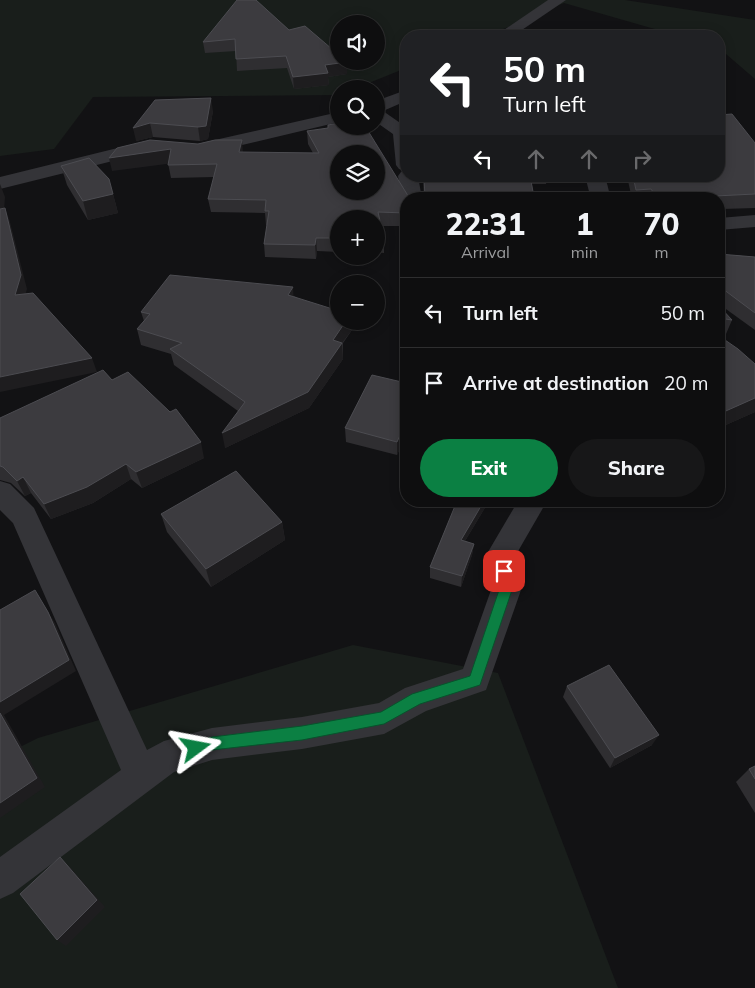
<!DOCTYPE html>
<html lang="en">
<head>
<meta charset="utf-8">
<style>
	:root { --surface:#0e0e0f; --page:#171718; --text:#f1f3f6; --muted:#9b9c9e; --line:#2e2e2f; --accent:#0b8043 }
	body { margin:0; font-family:Mulish,sans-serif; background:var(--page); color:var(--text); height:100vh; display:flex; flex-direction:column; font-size:19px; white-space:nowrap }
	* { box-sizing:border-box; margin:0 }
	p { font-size:16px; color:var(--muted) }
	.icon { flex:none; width:28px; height:28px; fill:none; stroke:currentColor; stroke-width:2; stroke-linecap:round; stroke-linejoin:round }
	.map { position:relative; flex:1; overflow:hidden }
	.drawer { position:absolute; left:400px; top:192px; width:325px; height:315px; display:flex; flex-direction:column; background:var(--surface); border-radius:20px; box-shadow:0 2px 12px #0003,0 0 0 1px var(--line) }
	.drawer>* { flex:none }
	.top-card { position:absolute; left:400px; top:30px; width:325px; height:152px; border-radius:20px; box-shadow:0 2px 12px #0003,0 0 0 1px var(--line); background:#202124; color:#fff; overflow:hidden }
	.controls { position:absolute; left:330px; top:15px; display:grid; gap:10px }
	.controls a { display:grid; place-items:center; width:55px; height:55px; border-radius:50%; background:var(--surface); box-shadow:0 2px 12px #0003,0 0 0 1px var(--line); font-size:25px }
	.pin { position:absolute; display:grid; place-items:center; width:42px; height:42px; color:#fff; margin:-21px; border-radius:10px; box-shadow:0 2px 8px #0006 }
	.me { position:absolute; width:55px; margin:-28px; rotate:77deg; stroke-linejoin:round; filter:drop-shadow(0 0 4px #0008) }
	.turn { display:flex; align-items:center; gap:18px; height:105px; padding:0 20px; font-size:22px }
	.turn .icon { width:65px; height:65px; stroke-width:2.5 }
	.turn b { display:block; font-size:35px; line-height:42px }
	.lanes { display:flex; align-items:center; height:48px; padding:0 20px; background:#0003; justify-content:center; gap:25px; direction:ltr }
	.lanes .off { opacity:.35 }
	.eta { display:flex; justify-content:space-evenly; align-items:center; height:85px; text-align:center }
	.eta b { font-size:30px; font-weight:800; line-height:35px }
	.cta { display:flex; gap:10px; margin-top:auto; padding:10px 20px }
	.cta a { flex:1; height:58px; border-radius:30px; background:var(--accent); color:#fff; font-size:20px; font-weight:800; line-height:58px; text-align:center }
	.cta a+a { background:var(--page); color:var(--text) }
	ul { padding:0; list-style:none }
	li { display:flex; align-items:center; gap:15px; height:70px; padding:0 20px; border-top:1px solid var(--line) }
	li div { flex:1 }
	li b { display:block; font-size:19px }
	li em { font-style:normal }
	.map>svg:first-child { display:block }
	.green { fill:#191e1b; fill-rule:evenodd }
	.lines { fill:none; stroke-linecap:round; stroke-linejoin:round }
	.minor { fill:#343438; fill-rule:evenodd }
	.wall { fill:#2f2e31 }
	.shaded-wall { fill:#1e1d1f }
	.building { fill:#3c3b3f; stroke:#4c4c51; fill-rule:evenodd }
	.route { fill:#0b8043; stroke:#07532c }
</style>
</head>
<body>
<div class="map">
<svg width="755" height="988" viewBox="0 0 755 988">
	<rect width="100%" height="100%" fill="#121214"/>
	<!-- green -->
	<g class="green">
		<path d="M 0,0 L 625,0 L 755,20 L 755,79 L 719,48 L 719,36 L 679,36 L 564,3 L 487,36 L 406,36 L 406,68 L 354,89 L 339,89 L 338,95 L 93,97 L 54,149 L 0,156 ZM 339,24 L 376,24 L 376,61 L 339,61 Z"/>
		<path d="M 353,645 L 498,673 L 618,988 L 0,988 L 0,757 L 38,738 Z"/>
	</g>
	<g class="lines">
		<!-- minor -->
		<g class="minor">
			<path d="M 548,0 L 566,0 L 513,36 L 495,36 Z"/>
			<path d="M 406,90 L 406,101 L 383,111 L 406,127 L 406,176 L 418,176 L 422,199 L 406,199 L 406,204 L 402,199 L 398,176 L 401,172 L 406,171 L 399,169 L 396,165 L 393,134 L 376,122 L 376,101 Z"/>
			<path d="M 339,112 L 339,122 L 204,154 L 197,152 L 195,148 L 197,144 Z"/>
			<path d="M 146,141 L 153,143 L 155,147 L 153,151 L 0,189 L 0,177 Z"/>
			<path d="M 585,176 L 605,176 L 611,199 L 591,199 Z"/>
			<path d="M 755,215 L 755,227 L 719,230 L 719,218 Z"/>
			<path d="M 0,481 L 10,484 L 34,508 L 147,750 L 164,741 L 212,728 L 302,717 L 379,703 L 405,688 L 463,669 L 491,590 L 488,552 L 518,501 L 547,501 L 517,553 L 521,590 L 486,690 L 426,711 L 384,734 L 302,749 L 212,760 L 174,772 L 13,893 L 0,899 L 0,857 L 121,770 L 13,523 L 0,510 Z"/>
		</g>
	</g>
	<!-- wall -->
	<g class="wall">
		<path d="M 289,30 L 347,62 L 347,74 L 328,77 L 329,85 L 294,89 L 287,68 L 237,71 L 236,51 L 205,53 L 203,42 Z"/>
		<path d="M 155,100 L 213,111 L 208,139 L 200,141 L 153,137 L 136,141 Z"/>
		<path d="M 307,131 L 406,199 L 406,226 L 381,226 L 384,239 L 384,253 L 376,252 L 376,219 L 339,219 L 339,252 L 317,251 L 316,259 L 265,257 L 264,244 L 267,225 L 266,225 L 265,213 L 211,212 L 208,199 L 214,177 L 171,178 L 168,163 L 112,171 L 243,152 L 313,153 L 308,144 Z"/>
		<path d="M 755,143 L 755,208 L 722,209 L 723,218 L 719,229 L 719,199 L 632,199 L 627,176 L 719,176 Z"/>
		<path d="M 61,166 L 113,194 L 118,213 L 88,220 L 67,185 Z"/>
		<path d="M 423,176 L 548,176 L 546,184 L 532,184 L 534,199 L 424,199 Z"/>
		<path d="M 719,254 L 755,257 L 755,330 L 719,304 Z"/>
		<path d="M 294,296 L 339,321 L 352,321 L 352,330 L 343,343 L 343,359 L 309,408 L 225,448 L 238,411 L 174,365 L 171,354 L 141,345 L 137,329 L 144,321 L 141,312 Z"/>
		<path d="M 719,306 L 732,320 L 726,334 L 721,333 L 725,340 L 755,364 L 755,412 L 719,428 Z"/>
		<path d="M 112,380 L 204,458 L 142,488 L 131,479 L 93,503 L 51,519 L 31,493 L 25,496 L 11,483 L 0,480 L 0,418 Z"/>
		<path d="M 406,383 L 406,434 L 397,455 L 346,442 L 345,428 Z"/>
		<path d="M 449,501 L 489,501 L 465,541 L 474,544 L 472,555 L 461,587 L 430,578 L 430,567 L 456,504 Z"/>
		<path d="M 161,514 L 282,522 L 285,540 L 211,587 L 167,532 Z"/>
		<path d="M 567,686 L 652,745 L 610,768 L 563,697 Z"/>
		<path d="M 755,766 L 755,813 L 736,782 L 749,769 Z"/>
	</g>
	<!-- shaded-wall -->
	<g class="shaded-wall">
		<path d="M 347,62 L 347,74 L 328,77 L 329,85 L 294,89 L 293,77 L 325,65 Z"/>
		<path d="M 211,98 L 213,111 L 208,139 L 200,141 L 198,127 Z"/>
		<path d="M 150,123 L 153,137 L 136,141 L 133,128 Z"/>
		<path d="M 242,140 L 243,153 L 239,152 Z"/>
		<path d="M 171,149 L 174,163 L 112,171 L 109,158 Z"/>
		<path d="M 0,184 L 5,197 L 3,224 L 0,216 Z"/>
		<path d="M 113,194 L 118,213 L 88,220 L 83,201 Z"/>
		<path d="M 5,208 L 10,222 L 27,289 L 21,309 L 15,295 Z"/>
		<path d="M 316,238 L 317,251 L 316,259 L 315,245 Z"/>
		<path d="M 293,287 L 294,303 L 288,295 Z"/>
		<path d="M 723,289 L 719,301 L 719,294 Z"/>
		<path d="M 346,321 L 352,321 L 352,330 L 342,343 L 343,359 L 309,408 L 225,448 L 222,433 L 333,340 Z"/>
		<path d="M 92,358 L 97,372 L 0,392 L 0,377 Z"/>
		<path d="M 755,398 L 755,412 L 719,428 L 719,414 Z"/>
		<path d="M 406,422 L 406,434 L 397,455 L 397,442 Z"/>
		<path d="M 201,442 L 204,458 L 142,488 L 136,472 Z"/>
		<path d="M 126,464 L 131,479 L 93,503 L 51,519 L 44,504 Z"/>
		<path d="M 23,477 L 31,493 L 25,496 L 17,481 Z"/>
		<path d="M 484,501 L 489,501 L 459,551 L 461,540 Z"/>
		<path d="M 282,522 L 285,540 L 211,587 L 206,569 Z"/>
		<path d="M 474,544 L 472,555 L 461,587 L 462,576 Z"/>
		<path d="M 48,612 L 55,623 L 76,671 L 4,715 L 45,787 L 0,818 L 0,702 Z"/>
		<path d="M 659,735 L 652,745 L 610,768 L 615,758 Z"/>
		<path d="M 60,857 L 68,865 L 105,907 L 66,946 L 57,940 Z"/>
	</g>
	<!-- building -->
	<g class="building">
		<path d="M 237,0 L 256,0 L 289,30 L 305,26 L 339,55 L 339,61 L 347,62 L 325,65 L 328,73 L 293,77 L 286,56 L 236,59 L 235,39 L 203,42 Z"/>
		<path d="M 211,98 L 206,126 L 198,127 L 150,123 L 133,128 L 155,100 Z"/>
		<path d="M 732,114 L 755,143 L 755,194 L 715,196 L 717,199 L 658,199 L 651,189 L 636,190 L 633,176 L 719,176 L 719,115 Z"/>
		<path d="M 339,123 L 339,126 L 365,126 L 410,199 L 406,199 L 406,213 L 378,212 L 384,239 L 376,239 L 376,219 L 339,219 L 339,238 L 316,238 L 315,245 L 264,244 L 269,211 L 265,211 L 266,200 L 208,199 L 217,164 L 168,165 L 171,149 L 109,158 L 117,148 L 150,140 L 198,144 L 215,140 L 242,140 L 239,152 L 319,153 L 307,131 L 328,128 L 328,125 ZM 339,154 L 376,154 L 376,191 L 339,191 Z"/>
		<path d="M 89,158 L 109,179 L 113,194 L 83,201 L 61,166 Z"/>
		<path d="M 424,176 L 530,176 L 534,197 L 496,197 L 497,199 L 425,199 Z"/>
		<path d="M 719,203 L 722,209 L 723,218 L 719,227 Z"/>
		<path d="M 5,208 L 21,275 L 15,295 L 33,293 L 92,358 L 0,377 L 0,209 Z"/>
		<path d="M 719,254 L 755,257 L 755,313 L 723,289 L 719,294 Z"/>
		<path d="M 170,275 L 293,287 L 288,295 L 339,311 L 339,321 L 346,321 L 333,340 L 342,343 L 308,392 L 222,433 L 245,402 L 170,349 L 182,343 L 137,329 L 150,314 L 141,312 Z"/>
		<path d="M 719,306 L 732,320 L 719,318 Z"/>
		<path d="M 719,331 L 725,336 L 725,340 L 738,349 L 755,364 L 755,398 L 719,414 Z"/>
		<path d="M 103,370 L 112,380 L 128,372 L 170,412 L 176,409 L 201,442 L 136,472 L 126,464 L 87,487 L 44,504 L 23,477 L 17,481 L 3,467 L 0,466 L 0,418 Z"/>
		<path d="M 372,375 L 406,383 L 406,422 L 397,442 L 345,428 Z"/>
		<path d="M 236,471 L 282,522 L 206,569 L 161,514 Z"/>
		<path d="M 457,501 L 484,501 L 461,540 L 474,544 L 462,576 L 430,567 Z"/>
		<path d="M 35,590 L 48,612 L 69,660 L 0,702 L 0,610 Z"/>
		<path d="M 609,665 L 659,735 L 615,758 L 567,686 Z"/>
		<path d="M 0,713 L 37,778 L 0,803 Z"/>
		<path d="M 755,766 L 755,779 L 749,769 Z"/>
		<path d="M 60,857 L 97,900 L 57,940 L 20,894 Z"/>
	</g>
	<!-- route -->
	<path class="route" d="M 504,566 L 508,567 L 512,590 L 480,685 L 420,704 L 384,724 L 302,740 L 212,750 L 196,755 L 191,753 L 189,748 L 191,744 L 212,737 L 302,726 L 381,712 L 412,694 L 470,676 L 499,590 L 498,571 L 499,567 Z"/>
</svg>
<div class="controls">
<a><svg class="icon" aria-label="sound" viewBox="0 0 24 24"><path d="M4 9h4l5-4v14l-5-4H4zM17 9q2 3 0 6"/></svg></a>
<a><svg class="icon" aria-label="search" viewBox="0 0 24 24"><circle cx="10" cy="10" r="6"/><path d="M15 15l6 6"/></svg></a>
<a><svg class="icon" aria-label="layers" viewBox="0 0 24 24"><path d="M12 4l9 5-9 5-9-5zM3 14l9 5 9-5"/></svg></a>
<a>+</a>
<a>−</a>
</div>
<div class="pin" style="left:504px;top:571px;background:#d93025"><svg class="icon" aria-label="arrive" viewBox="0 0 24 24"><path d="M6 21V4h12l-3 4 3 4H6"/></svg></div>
<svg class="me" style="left:196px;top:748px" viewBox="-20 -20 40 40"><path d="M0-17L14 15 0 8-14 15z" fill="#0b8043" stroke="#fff" stroke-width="4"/></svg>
<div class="top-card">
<div class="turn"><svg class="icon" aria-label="left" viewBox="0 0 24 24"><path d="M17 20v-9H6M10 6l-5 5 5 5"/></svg><div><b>50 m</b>Turn left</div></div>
<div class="lanes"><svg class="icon" aria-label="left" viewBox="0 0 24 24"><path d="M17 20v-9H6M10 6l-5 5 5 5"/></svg><svg class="icon off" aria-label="ahead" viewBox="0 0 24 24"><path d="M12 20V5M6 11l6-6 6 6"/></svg><svg class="icon off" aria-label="ahead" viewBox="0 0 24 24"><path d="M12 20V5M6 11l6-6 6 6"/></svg><svg class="icon off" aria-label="right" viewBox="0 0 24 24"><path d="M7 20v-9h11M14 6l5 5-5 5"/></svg></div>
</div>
<section class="drawer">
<div class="eta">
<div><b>22:31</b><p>Arrival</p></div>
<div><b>1</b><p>min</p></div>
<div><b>70</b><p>m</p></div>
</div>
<ul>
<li><svg class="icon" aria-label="left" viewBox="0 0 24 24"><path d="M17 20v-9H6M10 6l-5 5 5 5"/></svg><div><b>Turn left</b></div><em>50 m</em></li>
<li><svg class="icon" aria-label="arrive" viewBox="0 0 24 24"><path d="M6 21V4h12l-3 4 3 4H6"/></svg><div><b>Arrive at destination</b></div><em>20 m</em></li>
</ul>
<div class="cta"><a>Exit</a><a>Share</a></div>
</section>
</div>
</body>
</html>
